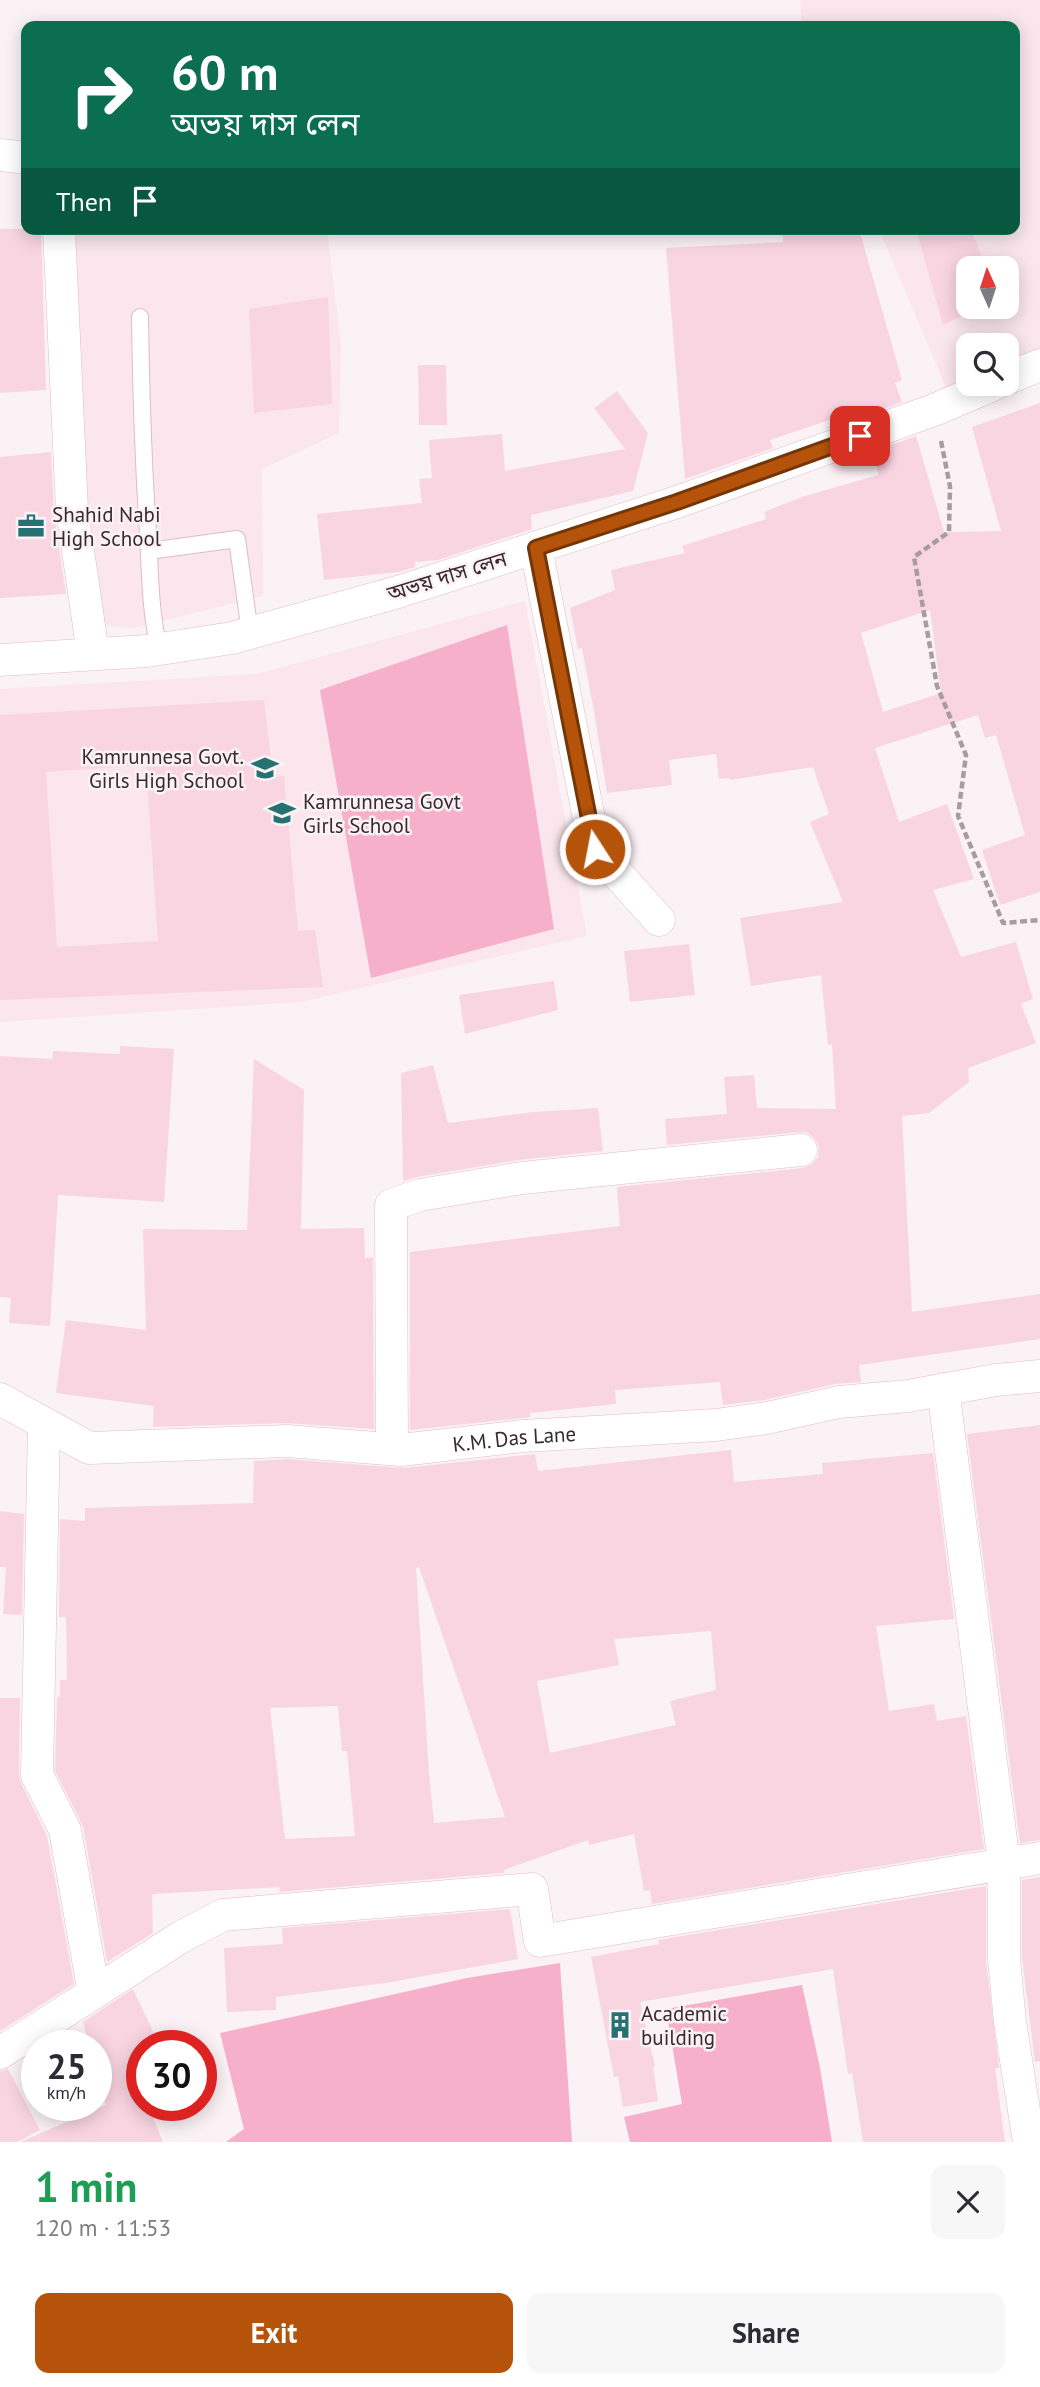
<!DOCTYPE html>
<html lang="en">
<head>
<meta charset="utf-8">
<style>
	:root { --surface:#fff; --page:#f7f7f7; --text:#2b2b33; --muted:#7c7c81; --accent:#b45309 }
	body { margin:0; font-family:"PT Sans","Noto Sans Bengali",sans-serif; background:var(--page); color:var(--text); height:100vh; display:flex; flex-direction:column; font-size:26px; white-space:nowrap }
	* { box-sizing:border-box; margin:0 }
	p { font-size:23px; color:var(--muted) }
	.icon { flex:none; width:38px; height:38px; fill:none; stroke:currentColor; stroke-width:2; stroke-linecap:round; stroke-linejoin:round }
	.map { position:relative; height:2142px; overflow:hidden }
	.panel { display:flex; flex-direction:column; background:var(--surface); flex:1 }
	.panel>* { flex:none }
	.guide { position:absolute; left:21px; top:21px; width:999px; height:214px; border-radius:14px; box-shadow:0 4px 18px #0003; background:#0b6e4f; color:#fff; overflow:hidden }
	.needle { width:46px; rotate:357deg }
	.buttons { position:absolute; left:956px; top:256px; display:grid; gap:14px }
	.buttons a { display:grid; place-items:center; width:63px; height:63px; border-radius:14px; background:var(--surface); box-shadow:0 4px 18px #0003; font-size:35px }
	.speed { position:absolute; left:21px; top:2030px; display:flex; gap:14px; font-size:35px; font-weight:700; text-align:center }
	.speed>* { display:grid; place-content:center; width:91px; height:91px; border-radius:50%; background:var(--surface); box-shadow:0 4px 18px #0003; line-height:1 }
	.speed small { font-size:18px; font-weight:400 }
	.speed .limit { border:10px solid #d22; background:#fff; color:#111 }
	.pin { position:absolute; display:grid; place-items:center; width:60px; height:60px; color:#fff; margin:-30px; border-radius:14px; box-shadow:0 4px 10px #0006 }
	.me { position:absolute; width:77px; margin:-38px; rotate:349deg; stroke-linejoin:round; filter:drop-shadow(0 0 5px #0008) }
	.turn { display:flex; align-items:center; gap:24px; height:147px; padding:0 35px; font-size:32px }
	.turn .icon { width:91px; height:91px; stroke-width:2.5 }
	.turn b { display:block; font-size:49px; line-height:60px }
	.then { display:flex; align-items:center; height:66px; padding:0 35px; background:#0003; gap:14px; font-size:26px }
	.round { display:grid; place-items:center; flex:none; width:74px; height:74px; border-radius:14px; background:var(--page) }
	.head { display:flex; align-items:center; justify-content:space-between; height:119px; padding:0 35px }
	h1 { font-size:42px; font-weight:700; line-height:52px; color:#1e9e55 }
	.button { display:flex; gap:14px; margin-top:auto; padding:14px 35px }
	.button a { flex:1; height:80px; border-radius:14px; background:var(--accent); color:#fff; font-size:28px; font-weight:700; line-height:80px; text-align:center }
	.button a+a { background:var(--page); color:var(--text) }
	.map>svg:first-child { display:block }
	.built { fill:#fae6ec; fill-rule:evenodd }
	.green { fill:#f6b0c9 }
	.building { fill:#f9d5e1; fill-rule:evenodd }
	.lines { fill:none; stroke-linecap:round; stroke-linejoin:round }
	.lane-casing { stroke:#e1bbc7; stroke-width:18 }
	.street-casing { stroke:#e1bbc7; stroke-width:33 }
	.path { stroke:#a89ca0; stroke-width:4.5; stroke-dasharray:7 3.5; stroke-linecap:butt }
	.lane { stroke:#fff; stroke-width:16 }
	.street { stroke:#fff; stroke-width:32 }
	.route-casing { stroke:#753606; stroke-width:18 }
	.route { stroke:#b45309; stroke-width:12 }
	.labels { text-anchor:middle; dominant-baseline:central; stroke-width:5; stroke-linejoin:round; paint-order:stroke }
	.poi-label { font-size:21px; fill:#38292e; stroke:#fbf2f5; text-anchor:start }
	.street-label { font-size:21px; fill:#38292e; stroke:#fbf2f5 }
</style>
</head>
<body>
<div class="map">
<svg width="1040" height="2142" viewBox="0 0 1040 2142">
	<rect width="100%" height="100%" fill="#fbf2f5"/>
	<!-- built -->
	<g class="built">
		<path d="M 800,0 L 1040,0 L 1040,357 L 1006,372 L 1006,345 L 968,345 L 968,383 L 950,397 L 879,229 L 1015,229 L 1015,26 L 802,26 ZM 968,268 L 1006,268 L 1006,306 L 968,306 Z"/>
		<path d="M 60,229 L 327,229 L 341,345 L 339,433 L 262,469 L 263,596 L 133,628 L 96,625 Z"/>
		<path d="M 525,601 L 587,936 L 301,1002 L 0,1022 L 0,689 L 257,674 Z"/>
	</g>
	<!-- green -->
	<g class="green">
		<path d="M 507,625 L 554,929 L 371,978 L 320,690 Z"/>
		<path d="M 560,1963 L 572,2142 L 226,2142 L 244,2129 L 220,2033 L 467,1978 Z"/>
		<path d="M 802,1985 L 820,2068 L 832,2142 L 630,2142 L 624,2117 L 682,2104 L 666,2009 Z"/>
	</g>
	<!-- building -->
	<g class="building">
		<path d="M 0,229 L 41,229 L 46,390 L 0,393 Z"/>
		<path d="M 782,229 L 859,229 L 902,380 L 895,383 L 902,402 L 867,415 L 865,408 L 770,440 L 773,448 L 685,479 L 666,248 L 783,242 Z"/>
		<path d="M 916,229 L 971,229 L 986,268 L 968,268 L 968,306 L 981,306 L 943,325 Z"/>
		<path d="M 328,297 L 332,404 L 254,413 L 249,309 Z"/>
		<path d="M 418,365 L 446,365 L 447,425 L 419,425 Z"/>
		<path d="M 617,391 L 648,433 L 633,491 L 531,515 L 532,529 L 438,560 L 415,562 L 415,567 L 399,572 L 324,580 L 317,514 L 422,503 L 419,479 L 432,478 L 429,440 L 502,434 L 505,471 L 625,449 L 594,408 Z"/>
		<path d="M 1040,403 L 1040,892 L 1000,905 L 982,850 L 1025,835 L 996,735 L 985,738 L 978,715 L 875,748 L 899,822 L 947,804 L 974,879 L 933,890 L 961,957 L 1016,942 L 1033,999 L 1021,1004 L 1036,1043 L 968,1068 L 969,1082 L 929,1113 L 902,1116 L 912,1312 L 1040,1294 L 1040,1339 L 859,1365 L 861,1382 L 835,1384 L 764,1400 L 723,1405 L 720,1382 L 615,1390 L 616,1404 L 530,1413 L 530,1417 L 410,1430 L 410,1252 L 620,1226 L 617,1187 L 803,1168 L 812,1164 L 818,1157 L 819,1147 L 815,1139 L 808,1133 L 800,1132 L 667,1145 L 665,1119 L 727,1114 L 724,1077 L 754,1075 L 757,1108 L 836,1109 L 832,1044 L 828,1045 L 821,975 L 751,986 L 740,918 L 843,902 L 810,822 L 829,814 L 813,767 L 730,780 L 730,778 L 719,779 L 716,754 L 669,760 L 672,785 L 607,793 L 594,711 L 582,648 L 578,649 L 570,608 L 615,590 L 611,570 L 685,553 L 682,546 L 766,519 L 764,512 L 802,497 L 878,475 L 874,451 L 916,436 L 944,532 L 1001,531 L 972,427 ZM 930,610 L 941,693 L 883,712 L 861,633 Z"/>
		<path d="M 51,452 L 54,513 L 66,594 L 0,598 L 0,457 Z"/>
		<path d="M 264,700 L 273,777 L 284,776 L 298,931 L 315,930 L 323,987 L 0,1000 L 0,715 ZM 146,765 L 158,941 L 57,947 L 46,772 Z"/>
		<path d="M 689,944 L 695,995 L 630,1002 L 624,951 Z"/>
		<path d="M 554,981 L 558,1010 L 465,1034 L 459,995 Z"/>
		<path d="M 120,1046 L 174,1049 L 164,1202 L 58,1195 L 50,1326 L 9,1323 L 11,1298 L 0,1297 L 0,1056 L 52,1059 L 53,1051 L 120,1054 Z"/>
		<path d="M 254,1059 L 304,1090 L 301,1229 L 364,1228 L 365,1258 L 373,1257 L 374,1429 L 286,1423 L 153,1427 L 154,1406 L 56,1393 L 66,1320 L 146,1330 L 143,1229 L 247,1230 Z"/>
		<path d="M 433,1065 L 448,1123 L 534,1112 L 598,1108 L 603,1151 L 519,1160 L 417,1177 L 403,1181 L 401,1073 Z"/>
		<path d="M 1040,1425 L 1040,1840 L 1020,1843 L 967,1434 Z"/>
		<path d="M 731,1450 L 734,1482 L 823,1474 L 822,1463 L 933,1453 L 954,1619 L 876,1626 L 889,1711 L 934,1704 L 937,1721 L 966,1716 L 984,1849 L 652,1904 L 650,1890 L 644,1891 L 634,1834 L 589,1845 L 588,1840 L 504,1870 L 504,1873 L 280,1892 L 279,1887 L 152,1894 L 153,1933 L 107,1962 L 83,1826 L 55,1771 L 57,1697 L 60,1697 L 60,1680 L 67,1680 L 66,1617 L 59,1617 L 60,1519 L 85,1521 L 85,1508 L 253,1503 L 254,1461 L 287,1459 L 403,1468 L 535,1454 L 538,1471 ZM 419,1567 L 505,1817 L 434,1823 L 429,1773 L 416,1568 ZM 711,1631 L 716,1690 L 670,1701 L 676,1725 L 550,1753 L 537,1681 L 619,1665 L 614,1639 ZM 338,1706 L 342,1751 L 347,1751 L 355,1836 L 285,1839 L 270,1708 Z"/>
		<path d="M 0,1511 L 24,1514 L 22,1615 L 3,1614 L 6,1567 L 0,1567 Z"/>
		<path d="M 0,1698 L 20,1698 L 19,1775 L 21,1783 L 47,1836 L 74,1984 L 0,2031 Z"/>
		<path d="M 1040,1877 L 1040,2061 L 1035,2062 L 1022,1958 L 1022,1880 Z"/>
		<path d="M 986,1886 L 986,1961 L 999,2068 L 995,2068 L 1005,2142 L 863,2142 L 852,2073 L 848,2074 L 833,1969 L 640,2002 L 655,2066 L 653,2067 L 658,2101 L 623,2107 L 618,2076 L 614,2077 L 591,1957 L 659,1944 L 658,1940 Z"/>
		<path d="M 510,1909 L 518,1959 L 385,1983 L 276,1997 L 276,2010 L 227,2012 L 224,1948 L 283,1944 L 282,1928 Z"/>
		<path d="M 133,1989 L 160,2046 L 142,2046 L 142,2105 L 148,2105 L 163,2142 L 20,2142 L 106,2105 L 96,2072 L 96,2046 L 89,2046 L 83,2022 Z"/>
		<path d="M 8,2069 L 40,2130 L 17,2142 L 0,2142 L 0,2071 Z"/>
	</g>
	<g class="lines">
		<defs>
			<g id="lane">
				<path d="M 140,317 C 141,389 143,460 148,532 C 150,571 150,611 159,649"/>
				<path d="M 149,551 L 237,539 L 250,633"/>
			</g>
			<g id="street">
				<path d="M 0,155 L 26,158"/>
				<path d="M 59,229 L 72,510 L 93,653"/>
				<path d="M 1006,379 L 1040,365"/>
				<path d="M 536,548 L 595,849 L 659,920"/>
				<path d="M 0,660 L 147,651 L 232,638 L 398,592 L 677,502 L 934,410 L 997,383"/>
				<path d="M 943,1389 L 1004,1863 L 1004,1959 L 1010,2022 L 1029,2142"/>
				<path id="s1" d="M 0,1399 L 89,1448 L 287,1441 L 401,1450 L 523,1436 L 716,1425 L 767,1418 L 839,1402 L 908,1396 L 996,1380 L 1040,1376"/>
				<path d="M 44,1424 L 37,1775 L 65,1830 L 94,1993"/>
				<path d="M 392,1449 L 391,1205 L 420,1195 L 522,1178 L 801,1150"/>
				<path d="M 0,2053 L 181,1937 L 223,1915 L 532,1889 L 540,1941 L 1040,1858"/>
			</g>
		</defs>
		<!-- lane casing -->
		<use href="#lane" class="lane-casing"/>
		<!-- street casing -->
		<use href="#street" class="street-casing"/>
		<!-- path -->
		<path class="path" d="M 941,441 L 950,486 L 949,532 L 914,557 L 937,686 L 966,755 L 958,816 L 1003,923 L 1040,920"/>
		<!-- lane -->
		<use href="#lane" class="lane"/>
		<!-- street -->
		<use href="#street" class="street"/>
	</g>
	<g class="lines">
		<defs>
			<path id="route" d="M 595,849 L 536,548 L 677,502 L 860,436"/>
		</defs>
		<!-- route casing -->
		<use href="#route" class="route-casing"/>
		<!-- route -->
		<use href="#route" class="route"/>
	</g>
	<!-- icons -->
	<defs>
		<symbol id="office-bare" viewBox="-9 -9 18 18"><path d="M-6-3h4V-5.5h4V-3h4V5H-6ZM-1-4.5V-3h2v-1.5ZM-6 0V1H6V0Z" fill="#267172" stroke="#fbf2f5" stroke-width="2.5" paint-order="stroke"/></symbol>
		<symbol id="school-bare" viewBox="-9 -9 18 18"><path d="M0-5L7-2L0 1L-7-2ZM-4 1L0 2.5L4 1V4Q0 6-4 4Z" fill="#267172" stroke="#fbf2f5" stroke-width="2.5" paint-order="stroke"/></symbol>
		<symbol id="building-bare" viewBox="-9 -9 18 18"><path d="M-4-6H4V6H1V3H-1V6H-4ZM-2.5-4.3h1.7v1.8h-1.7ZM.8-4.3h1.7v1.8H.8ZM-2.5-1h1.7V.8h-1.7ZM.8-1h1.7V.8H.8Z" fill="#267172" stroke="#fbf2f5" stroke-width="2.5" paint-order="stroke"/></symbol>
	</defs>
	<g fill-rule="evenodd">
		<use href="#office-bare" x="12" y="507" width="38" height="38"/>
		<use href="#school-bare" x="246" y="749" width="38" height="38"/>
		<use href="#school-bare" x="263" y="794" width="38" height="38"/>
		<use href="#building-bare" x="601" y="2006" width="38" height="38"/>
	</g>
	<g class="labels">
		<!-- poi labels -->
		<g class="poi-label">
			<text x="52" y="514">Shahid Nabi<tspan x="52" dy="24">High School</tspan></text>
			<text x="244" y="756" text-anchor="end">Kamrunnesa Govt.<tspan x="244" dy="24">Girls High School</tspan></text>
			<text x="303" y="801">Kamrunnesa Govt<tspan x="303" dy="24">Girls School</tspan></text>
			<text x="641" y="2013">Academic<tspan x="641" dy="24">building</tspan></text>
		</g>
		<!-- street labels -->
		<g class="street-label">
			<text transform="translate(447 576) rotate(-17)">অভয় দাস লেন</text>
			<text stroke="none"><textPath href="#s1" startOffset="528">K.M. Das Lane</textPath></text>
		</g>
	</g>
</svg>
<div class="buttons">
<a><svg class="needle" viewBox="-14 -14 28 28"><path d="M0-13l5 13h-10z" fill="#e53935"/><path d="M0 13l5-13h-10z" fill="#7c7c81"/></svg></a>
<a><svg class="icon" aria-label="search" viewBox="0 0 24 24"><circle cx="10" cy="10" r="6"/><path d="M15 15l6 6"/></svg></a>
</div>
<div class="speed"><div>25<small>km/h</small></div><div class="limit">30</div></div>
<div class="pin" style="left:860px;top:436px;background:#d93025"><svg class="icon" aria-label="arrive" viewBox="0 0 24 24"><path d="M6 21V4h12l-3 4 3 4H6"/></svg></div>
<svg class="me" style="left:595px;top:849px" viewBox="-20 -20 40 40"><circle r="17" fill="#b45309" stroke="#fff" stroke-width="3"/><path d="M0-11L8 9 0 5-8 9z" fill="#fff"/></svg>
<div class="guide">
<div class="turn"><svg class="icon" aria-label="right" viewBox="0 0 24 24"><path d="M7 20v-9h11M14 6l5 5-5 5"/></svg><div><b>60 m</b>অভয় দাস লেন</div></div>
<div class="then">Then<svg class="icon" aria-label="arrive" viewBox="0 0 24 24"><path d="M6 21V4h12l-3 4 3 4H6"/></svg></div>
</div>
</div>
<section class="panel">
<div class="head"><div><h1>1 min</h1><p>120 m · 11:53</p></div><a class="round"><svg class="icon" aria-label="close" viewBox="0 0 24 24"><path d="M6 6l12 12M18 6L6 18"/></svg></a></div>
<div class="button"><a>Exit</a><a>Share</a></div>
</section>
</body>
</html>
